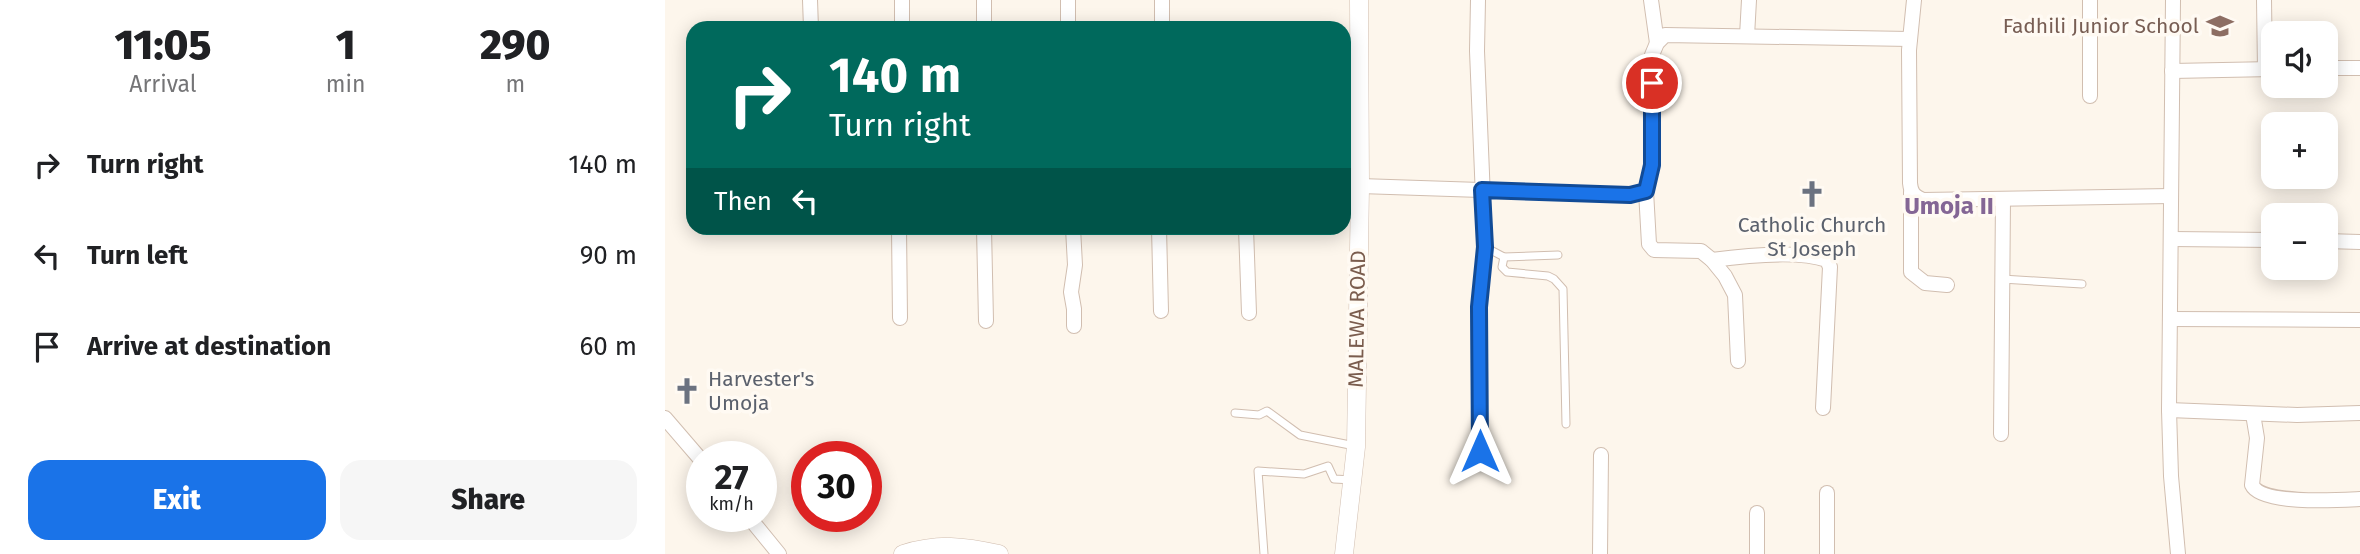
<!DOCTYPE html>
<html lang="en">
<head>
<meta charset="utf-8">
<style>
	:root { --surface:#fff; --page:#f6f6f6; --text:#202124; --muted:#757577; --accent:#1a73e8 }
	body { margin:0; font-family:"Fira Sans",sans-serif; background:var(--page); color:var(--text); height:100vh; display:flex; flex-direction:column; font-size:26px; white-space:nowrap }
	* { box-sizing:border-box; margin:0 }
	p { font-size:23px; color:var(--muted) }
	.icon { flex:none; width:38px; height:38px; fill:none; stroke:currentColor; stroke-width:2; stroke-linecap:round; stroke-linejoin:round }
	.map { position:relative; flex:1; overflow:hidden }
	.panel { display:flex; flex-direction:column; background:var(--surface); width:665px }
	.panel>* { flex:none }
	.banner { position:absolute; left:21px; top:21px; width:665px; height:214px; border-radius:21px; box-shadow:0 4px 18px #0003; background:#00695c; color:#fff; overflow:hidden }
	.buttons { position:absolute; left:1596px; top:21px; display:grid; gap:14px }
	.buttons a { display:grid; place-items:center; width:77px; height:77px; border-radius:14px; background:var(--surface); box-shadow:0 4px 18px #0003; font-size:35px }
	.speed { position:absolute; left:21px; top:441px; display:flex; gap:14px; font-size:35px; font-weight:700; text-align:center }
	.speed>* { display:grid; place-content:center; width:91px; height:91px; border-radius:50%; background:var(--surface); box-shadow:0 4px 18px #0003; line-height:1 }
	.speed small { font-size:18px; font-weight:400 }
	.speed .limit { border:10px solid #d22; background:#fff; color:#111 }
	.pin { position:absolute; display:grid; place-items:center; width:60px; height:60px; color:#fff; margin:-30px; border:4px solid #fff; border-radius:50%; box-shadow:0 2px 7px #0007 }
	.me { position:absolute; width:77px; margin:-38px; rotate:0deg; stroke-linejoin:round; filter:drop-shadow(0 0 5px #0008) }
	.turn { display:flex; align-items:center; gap:24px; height:147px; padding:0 28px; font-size:32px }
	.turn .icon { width:91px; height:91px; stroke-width:2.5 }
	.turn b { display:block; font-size:49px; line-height:60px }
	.then { display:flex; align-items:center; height:66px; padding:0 28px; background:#0003; gap:14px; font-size:26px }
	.eta { display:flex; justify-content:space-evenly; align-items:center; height:119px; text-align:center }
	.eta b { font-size:42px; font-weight:800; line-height:49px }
	.action { display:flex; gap:14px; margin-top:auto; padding:14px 28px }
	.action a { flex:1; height:80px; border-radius:21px; background:var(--accent); color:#fff; font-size:28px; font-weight:800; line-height:80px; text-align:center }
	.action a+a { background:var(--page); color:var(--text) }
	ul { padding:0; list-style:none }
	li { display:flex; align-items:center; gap:21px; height:91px; padding:0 28px }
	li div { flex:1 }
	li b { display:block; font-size:26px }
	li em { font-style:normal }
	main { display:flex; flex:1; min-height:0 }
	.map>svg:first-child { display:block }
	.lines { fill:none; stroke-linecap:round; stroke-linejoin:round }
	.service-casing { stroke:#d1beb0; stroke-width:9 }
	.minor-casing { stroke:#d1beb0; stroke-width:16 }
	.tertiary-casing { stroke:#d1beb0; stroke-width:19 }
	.service { stroke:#fff; stroke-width:7 }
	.minor { stroke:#fff; stroke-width:14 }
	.tertiary { stroke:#fff; stroke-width:18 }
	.route-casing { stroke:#114b97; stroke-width:18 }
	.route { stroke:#1a73e8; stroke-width:12 }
	.labels { text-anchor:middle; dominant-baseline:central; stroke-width:7; stroke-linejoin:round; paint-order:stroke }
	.education-label { font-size:21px; fill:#785e54; stroke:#fffaf3; text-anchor:end }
	.worship-label { font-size:21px; fill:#5b616d; stroke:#fffaf3 }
	.street-label { font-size:21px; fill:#7a5c4d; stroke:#fffaf3 }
	.quarter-label { font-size:24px; font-weight:bold; fill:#846695; stroke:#fffaf3 }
</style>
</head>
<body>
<main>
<section class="panel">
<div class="eta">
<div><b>11:05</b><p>Arrival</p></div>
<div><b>1</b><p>min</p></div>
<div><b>290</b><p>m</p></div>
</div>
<ul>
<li><svg class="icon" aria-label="right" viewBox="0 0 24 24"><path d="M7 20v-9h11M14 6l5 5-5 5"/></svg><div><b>Turn right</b></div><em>140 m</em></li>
<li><svg class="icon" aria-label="left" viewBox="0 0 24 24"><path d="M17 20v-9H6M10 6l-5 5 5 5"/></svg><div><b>Turn left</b></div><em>90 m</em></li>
<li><svg class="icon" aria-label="arrive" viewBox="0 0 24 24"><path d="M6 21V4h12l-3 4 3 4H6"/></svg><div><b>Arrive at destination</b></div><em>60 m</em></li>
</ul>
<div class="action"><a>Exit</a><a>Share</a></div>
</section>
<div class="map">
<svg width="1695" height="554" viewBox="0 0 1695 554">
	<rect width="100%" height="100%" fill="#fdf6ec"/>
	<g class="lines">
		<defs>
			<g id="service">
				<path d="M 820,247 L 839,257 L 893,255"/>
				<path d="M 839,257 L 837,267 L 842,272 L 883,276 L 889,279 L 898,289 L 901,424"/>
				<path d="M 1337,279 L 1417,284"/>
				<path d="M 570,413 L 594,415 L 602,411 L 635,435 L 690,446"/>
				<path d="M 599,554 L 593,471 L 639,474 L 663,466 L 669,479 L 688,480"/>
			</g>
			<g id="minor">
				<path d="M 145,0 L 146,28"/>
				<path d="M 237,0 L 237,28"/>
				<path d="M 319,0 L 319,28"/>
				<path d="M 403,0 L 403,28"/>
				<path d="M 813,0 L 812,51 L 820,247 L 814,307 L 815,451"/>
				<path d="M 986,0 L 992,43"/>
				<path d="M 1249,0 L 1244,50 L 1245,183 C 1246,193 1249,196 1258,200 L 1506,196"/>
				<path d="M 1425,0 L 1425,96"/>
				<path d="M 1508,0 L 1504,410 L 1506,476 L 1513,554"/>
				<path d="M 1599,0 L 1600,69"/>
				<path d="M 497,28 L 497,0"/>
				<path d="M 1082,36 L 1084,0"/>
				<path d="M 1661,68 L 1695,68"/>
				<path d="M 1507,71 L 1608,69"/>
				<path d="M 679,144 L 694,144"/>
				<path d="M 695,186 L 965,195 L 981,191"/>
				<path d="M 1246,192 L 1246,272 L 1260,283 L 1282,285"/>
				<path d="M 234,228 L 235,318"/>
				<path d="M 319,228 L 321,321"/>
				<path d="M 408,228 L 410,265 L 406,292 L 409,309 L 409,326"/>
				<path d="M 494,228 L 496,311"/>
				<path d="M 581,228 L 584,313"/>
				<path d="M 1506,239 L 1608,240"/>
				<path d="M 1661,241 L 1695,242"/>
				<path d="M 1047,260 C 1077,256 1134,250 1162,260 L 1165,267 L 1158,408"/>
				<path d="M 1505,319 L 1695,320"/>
				<path d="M 1073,361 L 1070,295 L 1060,276 L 1047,260 L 1036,251 L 989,250 L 984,244 L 981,191 L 987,165 L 987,55 L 992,43 L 1000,35 L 1245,39"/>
				<path d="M 1504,410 L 1632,415 L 1695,413"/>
				<path d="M 1588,414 L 1592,438 L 1587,485 C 1596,505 1674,500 1695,499"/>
				<path d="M 0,418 L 37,461"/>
				<path d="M 1336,434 L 1338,199"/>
				<path d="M 1092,513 L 1092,554"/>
				<path d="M 83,516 L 114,554"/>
				<path d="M 935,554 L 936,455"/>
				<path d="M 1162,554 L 1162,493"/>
			</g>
			<g id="tertiary">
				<path d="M 238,554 C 274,543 298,546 334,554"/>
				<path d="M 679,554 L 691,447 L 695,186 L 694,0"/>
			</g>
		</defs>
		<!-- service casing -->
		<use href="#service" class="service-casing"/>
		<!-- minor casing -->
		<use href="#minor" class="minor-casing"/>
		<!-- tertiary casing -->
		<use href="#tertiary" class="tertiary-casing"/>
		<!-- service -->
		<use href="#service" class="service"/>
		<!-- minor -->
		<use href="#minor" class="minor"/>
		<!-- tertiary -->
		<use href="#tertiary" class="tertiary"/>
	</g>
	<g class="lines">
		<defs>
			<path id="route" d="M 815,451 L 814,307 L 820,247 L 817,190 L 965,195 L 981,191 L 987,165 L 987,83"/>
		</defs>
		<!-- route casing -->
		<use href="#route" class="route-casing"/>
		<!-- route -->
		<use href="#route" class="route"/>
	</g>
	<!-- icons -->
	<defs>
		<symbol id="school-bare" viewBox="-9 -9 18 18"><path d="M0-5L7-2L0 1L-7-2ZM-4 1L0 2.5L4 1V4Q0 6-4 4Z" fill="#8d6e63" stroke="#fffaf3" stroke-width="2.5" paint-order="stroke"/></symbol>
		<symbol id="church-bare" viewBox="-9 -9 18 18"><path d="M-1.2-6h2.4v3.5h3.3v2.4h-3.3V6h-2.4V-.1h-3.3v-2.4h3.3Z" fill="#6b7280" stroke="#fffaf3" stroke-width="2.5" paint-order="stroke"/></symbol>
	</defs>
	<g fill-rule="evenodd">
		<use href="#school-bare" x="1536" y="7" width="38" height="38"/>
		<use href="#church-bare" x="1128" y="175" width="38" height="38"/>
		<use href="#church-bare" x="3" y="372" width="38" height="38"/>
	</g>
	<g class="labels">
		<!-- education labels -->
		<g class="education-label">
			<text x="1534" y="26">Fadhili Junior School</text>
		</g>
		<!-- worship labels -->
		<g class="worship-label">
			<text x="1147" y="225">Catholic Church<tspan x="1147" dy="24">St Joseph</tspan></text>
			<text x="43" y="379" text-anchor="start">Harvester's<tspan x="43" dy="24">Umoja</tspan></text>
		</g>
		<!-- street labels -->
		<g class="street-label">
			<text transform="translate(692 319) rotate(-89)">MALEWA ROAD</text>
		</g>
		<!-- quarter labels -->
		<g class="quarter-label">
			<text x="1284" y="206">Umoja II</text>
		</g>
	</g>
</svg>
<div class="buttons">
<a><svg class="icon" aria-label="sound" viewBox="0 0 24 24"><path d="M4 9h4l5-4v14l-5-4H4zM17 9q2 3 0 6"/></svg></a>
<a>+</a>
<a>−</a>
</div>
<div class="speed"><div>27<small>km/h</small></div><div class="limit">30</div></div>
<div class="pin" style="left:987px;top:83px;background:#d93025"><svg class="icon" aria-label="arrive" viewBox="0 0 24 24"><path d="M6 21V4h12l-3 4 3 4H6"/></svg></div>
<svg class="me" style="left:815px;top:451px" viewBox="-20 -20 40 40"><path d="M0-17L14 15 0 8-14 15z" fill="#1a73e8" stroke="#fff" stroke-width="4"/></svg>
<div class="banner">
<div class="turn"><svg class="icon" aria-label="right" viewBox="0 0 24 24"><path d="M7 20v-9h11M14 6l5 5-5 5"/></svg><div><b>140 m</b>Turn right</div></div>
<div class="then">Then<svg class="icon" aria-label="left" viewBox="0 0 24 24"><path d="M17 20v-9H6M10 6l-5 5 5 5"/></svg></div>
</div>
</div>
</main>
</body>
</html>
